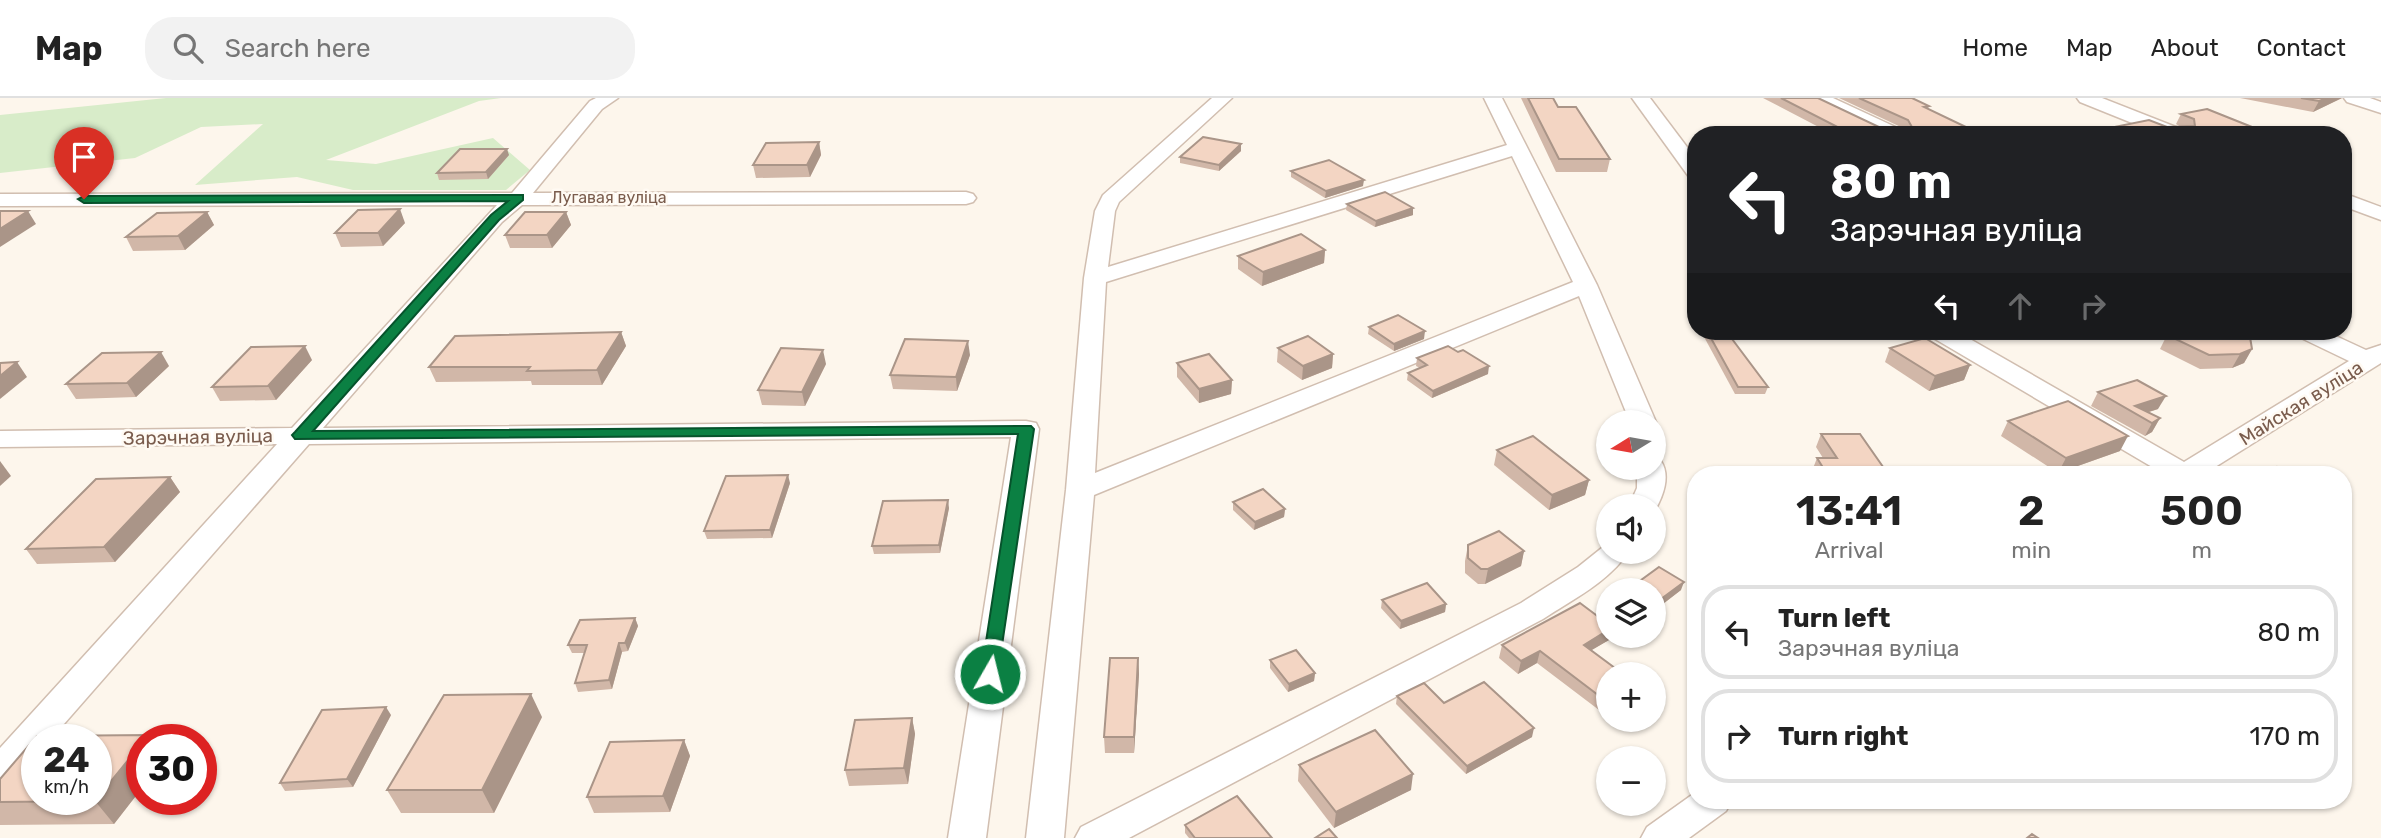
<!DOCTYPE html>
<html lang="en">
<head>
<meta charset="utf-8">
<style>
	:root { --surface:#fff; --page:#f2f2f2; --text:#222; --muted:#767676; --line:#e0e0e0 }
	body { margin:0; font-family:Rubik,sans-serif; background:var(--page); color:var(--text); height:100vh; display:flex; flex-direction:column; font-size:26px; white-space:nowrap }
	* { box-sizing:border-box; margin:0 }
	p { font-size:23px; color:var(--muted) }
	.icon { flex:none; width:38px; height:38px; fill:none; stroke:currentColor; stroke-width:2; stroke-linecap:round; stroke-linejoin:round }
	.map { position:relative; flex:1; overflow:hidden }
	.side { position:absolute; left:1687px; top:368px; width:665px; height:343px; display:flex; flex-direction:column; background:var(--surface); border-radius:28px; box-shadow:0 2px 5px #0004 }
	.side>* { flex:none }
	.guide { position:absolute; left:1687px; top:28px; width:665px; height:214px; border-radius:28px; box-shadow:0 2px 5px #0004; background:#202124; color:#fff; overflow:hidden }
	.needle { width:46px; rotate:259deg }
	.fabs { position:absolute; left:1596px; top:312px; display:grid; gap:14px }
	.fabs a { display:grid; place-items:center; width:70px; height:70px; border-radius:50%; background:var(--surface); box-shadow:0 2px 5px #0004; font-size:35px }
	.speed { position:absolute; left:21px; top:626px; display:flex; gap:14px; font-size:35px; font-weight:700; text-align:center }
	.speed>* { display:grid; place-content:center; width:91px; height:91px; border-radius:50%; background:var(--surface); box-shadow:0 2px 5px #0004; line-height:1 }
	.speed small { font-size:18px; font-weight:400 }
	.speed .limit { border:10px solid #d22; background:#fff; color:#111 }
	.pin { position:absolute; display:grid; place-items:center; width:60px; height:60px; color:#fff; margin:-72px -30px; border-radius:50% 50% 50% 0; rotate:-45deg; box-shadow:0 0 7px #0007 }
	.pin .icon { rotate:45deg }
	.me { position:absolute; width:77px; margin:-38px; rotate:8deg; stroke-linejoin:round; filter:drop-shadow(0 0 5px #0008) }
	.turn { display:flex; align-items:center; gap:24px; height:147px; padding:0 28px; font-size:32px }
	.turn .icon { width:91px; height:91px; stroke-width:2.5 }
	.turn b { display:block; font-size:49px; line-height:60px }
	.lanes { display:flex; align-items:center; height:66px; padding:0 28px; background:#0003; justify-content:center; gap:35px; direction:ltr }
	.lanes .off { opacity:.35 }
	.eta { display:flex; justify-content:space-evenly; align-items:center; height:119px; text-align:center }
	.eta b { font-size:42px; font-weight:600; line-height:49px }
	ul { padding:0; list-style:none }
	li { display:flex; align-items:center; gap:21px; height:94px; margin:0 14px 10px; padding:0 14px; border:4px solid var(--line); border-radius:28px }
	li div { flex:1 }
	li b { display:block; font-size:26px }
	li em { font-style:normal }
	header { display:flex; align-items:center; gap:42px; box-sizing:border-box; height:98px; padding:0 35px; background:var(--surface); border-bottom:2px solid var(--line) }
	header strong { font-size:33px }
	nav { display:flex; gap:38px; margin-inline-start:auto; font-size:24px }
	.search { width:490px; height:63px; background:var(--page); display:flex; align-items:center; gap:18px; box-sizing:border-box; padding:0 24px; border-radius:28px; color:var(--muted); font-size:26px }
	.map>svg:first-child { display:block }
	.green { fill:#d8ecc9 }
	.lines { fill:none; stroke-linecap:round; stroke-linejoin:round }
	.street-casing { stroke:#d1beb0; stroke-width:3 }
	.street { fill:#fff; fill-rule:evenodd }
	.wall { fill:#d1b7a8 }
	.shaded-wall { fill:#aa9588 }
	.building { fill:#f3d5c3; stroke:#aa9588; stroke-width:2; fill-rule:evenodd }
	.route { fill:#0b8043; stroke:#07532c; stroke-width:2 }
	.labels { text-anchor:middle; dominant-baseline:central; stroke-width:5; stroke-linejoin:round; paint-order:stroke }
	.far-street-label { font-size:16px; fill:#7a5c4d; stroke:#fffaf3 }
	.street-label { font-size:19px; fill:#7a5c4d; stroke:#fffaf3 }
</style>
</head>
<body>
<header>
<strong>Map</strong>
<div class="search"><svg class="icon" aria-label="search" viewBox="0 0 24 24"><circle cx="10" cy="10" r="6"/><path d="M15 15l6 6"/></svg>Search here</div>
<nav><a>Home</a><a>Map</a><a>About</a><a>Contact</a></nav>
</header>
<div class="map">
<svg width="2381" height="740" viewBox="0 0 2381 740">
	<rect width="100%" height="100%" fill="#fdf6ec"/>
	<!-- green -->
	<path class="green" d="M 166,0 L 501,0 L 479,3 L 326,62 L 376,66 L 493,40 L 530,72 L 506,92 L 353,92 L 297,79 L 195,87 L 263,26 L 201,29 L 135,60 L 0,75 L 0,17 Z"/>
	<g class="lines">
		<defs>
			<g id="street">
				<path d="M 596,0 L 618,0 L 602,11 L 533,95 L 966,94 L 973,96 L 976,100 L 973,104 L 966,106 L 522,107 L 502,124 L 323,330 L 1026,323 L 1036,325 L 1039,331 L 986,740 L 948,740 L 1011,339 L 309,346 L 50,642 L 37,642 L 37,657 L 13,684 L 0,689 L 0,650 L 277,346 L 0,349 L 0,333 L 292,330 L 497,107 L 0,108 L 0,96 L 512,95 L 590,3 Z"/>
				<path d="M 1212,0 L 1232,0 L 1119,104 L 1115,113 L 1108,169 L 1507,47 L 1484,0 L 1502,0 L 1597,187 L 1656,324 L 1654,328 L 1654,324 L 1630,324 L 1579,198 L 1094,397 L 1064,740 L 1026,740 L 1066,392 L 1084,180 L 1095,113 L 1103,97 ZM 1512,58 L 1573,184 L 1095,375 L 1106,184 Z"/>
				<path d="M 1632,0 L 1650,0 L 1696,61 L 1696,81 L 1689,79 Z"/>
				<path d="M 1810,0 L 1833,0 L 1904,33 L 1906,37 L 1881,37 L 1813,4 Z"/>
				<path d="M 2077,0 L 2102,0 L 2186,33 L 2188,37 L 2162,37 L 2080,4 Z"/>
				<path d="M 2344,0 L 2370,0 L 2381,4 L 2381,15 L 2347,4 Z"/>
				<path d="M 2343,95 L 2381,109 L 2381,122 L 2343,108 Z"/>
				<path d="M 1927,233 L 1956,233 L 2184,364 L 2349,263 L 2297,238 L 2294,233 L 2325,233 L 2366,252 L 2381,247 L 2381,265 L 2204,376 L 2164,376 L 1930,238 Z"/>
				<path d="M 1654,361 L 1661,363 C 1671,378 1663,399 1654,414 L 1654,408 L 1629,408 L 1637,390 L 1637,369 L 1654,369 Z"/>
				<path d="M 1608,445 L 1608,453 L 1629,453 C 1610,483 1572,502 1543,521 L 1129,740 L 1075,740 L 1081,729 L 1521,505 L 1578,469 Z"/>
				<path d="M 1696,694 L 1696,702 L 1732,702 L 1726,713 L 1689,740 L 1641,740 L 1647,729 Z"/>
			</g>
		</defs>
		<!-- street casing -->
		<use href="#street" class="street-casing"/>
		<!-- street -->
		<use href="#street" class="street"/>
	</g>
	<!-- wall -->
	<g class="wall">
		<path d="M 1521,0 L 1553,0 L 1558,9 L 1610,61 L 1607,74 L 1556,74 Z"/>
		<path d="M 1763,0 L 1818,0 L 1883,31 L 1903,30 L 1839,0 L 1912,0 L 1929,8 L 1928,11 L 1966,37 L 1834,37 Z"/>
		<path d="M 2240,0 L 2342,0 L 2313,14 Z"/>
		<path d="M 2181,16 L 2267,35 L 2266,37 L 2110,37 L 2114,29 L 2181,29 L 2176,26 Z"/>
		<path d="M 819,44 L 821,57 L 810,79 L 756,80 L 753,67 Z"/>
		<path d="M 1241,46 L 1241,53 L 1219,73 L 1180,65 L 1180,59 Z"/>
		<path d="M 509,57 L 488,81 L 439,82 L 437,75 Z"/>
		<path d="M 1291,73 L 1363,88 L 1325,100 L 1291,79 Z"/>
		<path d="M 1347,106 L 1413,117 L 1375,129 L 1346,112 Z"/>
		<path d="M 207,114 L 214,127 L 185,152 L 133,153 L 126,139 Z"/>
		<path d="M 566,114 L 571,127 L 552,150 L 510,150 L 505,137 Z"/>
		<path d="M 405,125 L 383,148 L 341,149 L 335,135 Z"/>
		<path d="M 1325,152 L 1324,165 L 1262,188 L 1238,171 L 1238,158 Z"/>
		<path d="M 1369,229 L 1424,241 L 1394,253 L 1368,236 Z"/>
		<path d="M 1704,233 L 1726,233 L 1768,289 L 1765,296 L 1735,296 L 1703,237 Z"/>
		<path d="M 621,234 L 626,248 L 602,287 L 532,287 L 531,283 L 436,284 L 429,269 Z"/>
		<path d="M 2167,237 L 2252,251 L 2244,265 L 2232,270 L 2200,271 L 2160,251 Z"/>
		<path d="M 1278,250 L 1333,256 L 1332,270 L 1302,282 L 1277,264 Z"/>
		<path d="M 1890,250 L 1970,267 L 1964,282 L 1929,293 L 1885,264 Z"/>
		<path d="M 970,257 L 957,293 L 893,291 L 890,277 Z"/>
		<path d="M 1417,260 L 1488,276 L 1432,300 L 1407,282 L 1408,275 L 1420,270 L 1416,268 Z"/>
		<path d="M 312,262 L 276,302 L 220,303 L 212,289 Z"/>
		<path d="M 1177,265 L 1232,282 L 1231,296 L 1199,305 L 1177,279 Z"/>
		<path d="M 826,266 L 805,308 L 762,307 L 758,292 Z"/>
		<path d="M 169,268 L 136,299 L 76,301 L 66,286 Z"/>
		<path d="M 2098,294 L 2158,311 L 2149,314 L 2160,320 L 2152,334 L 2145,338 L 2091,308 Z"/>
		<path d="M 2008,323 L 2120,353 L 2058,375 L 2001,338 Z"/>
		<path d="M 1821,336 L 1888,376 L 1814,376 L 1812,373 L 1817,360 L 1823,360 L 1816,349 Z"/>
		<path d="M 1497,352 L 1589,382 L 1585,397 L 1549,412 L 1494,367 Z"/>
		<path d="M 170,379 L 180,394 L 115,464 L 37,466 L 26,451 Z"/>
		<path d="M 790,385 L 772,440 L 707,441 L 704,433 Z"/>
		<path d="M 1233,404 L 1285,411 L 1284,419 L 1254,432 L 1233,412 Z"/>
		<path d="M 949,410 L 940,455 L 874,456 L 872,448 Z"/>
		<path d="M 1468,447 L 1524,453 L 1521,468 L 1485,486 L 1478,486 L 1465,475 L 1465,463 Z"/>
		<path d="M 1637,485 L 1681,492 L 1659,509 L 1654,506 L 1654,492 L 1635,492 Z"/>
		<path d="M 1382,502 L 1446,506 L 1445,514 L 1400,531 L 1381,510 Z"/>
		<path d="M 635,520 L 638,528 L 628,553 L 622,554 L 612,591 L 578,594 L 575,585 L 584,555 L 572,555 L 568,547 Z"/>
		<path d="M 1609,542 L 1591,552 L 1608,605 L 1599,612 L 1537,565 L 1518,576 L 1499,560 L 1502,547 Z"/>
		<path d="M 1138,560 L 1139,576 L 1134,655 L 1105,655 L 1104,639 Z"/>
		<path d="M 1270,562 L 1315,575 L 1314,583 L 1288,594 L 1270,570 Z"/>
		<path d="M 1397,598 L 1444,605 L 1532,639 L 1466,676 L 1396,606 Z"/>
		<path d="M 391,617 L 353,689 L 285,693 L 280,685 Z"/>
		<path d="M 542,619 L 494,715 L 401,715 L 387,692 Z"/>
		<path d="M 912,620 L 915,636 L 908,686 L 849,688 L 845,672 Z"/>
		<path d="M 142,642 L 142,690 L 114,726 L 0,727 L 0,681 Z"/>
		<path d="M 684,642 L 690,658 L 670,714 L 594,715 L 587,699 Z"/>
		<path d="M 1299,667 L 1411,692 L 1334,730 L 1298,683 Z"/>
		<path d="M 1185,727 L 1272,740 L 1189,740 L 1185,735 Z"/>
	</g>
	<!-- shaded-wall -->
	<g class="shaded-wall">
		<path d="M 2327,0 L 2342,0 L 2313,14 L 2319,3 Z"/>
		<path d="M 1968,30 L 1966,37 L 1938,37 Z"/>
		<path d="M 819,44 L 821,57 L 810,79 L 807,67 Z"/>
		<path d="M 1241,46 L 1241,53 L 1219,73 L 1219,67 Z"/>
		<path d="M 507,51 L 509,57 L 488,81 L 486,74 Z"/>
		<path d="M 1364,82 L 1363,88 L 1325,100 L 1326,93 Z"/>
		<path d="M 1413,110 L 1413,117 L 1375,129 L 1376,123 Z"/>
		<path d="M 400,111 L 405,125 L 383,148 L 378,135 Z"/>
		<path d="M 28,113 L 36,126 L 0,149 L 0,131 Z"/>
		<path d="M 207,114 L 214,127 L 185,152 L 178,138 Z"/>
		<path d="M 566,114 L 571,127 L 552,150 L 547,137 Z"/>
		<path d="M 1325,152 L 1324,165 L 1262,188 L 1263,174 Z"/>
		<path d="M 1425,233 L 1424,241 L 1394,253 L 1394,246 Z"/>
		<path d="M 621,234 L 626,248 L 602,287 L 597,272 Z"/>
		<path d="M 968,243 L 970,257 L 957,293 L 956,279 Z"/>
		<path d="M 305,248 L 312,262 L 276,302 L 268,288 Z"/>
		<path d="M 2252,251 L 2244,265 L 2232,270 L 2240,256 Z"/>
		<path d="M 823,252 L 826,266 L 805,308 L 802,294 Z"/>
		<path d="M 161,254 L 169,268 L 136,299 L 127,285 Z"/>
		<path d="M 1333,256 L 1332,270 L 1302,282 L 1303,268 Z"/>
		<path d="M 17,264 L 27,279 L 0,301 L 0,278 Z"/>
		<path d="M 1970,267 L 1964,282 L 1929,293 L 1935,278 Z"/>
		<path d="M 1489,268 L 1488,276 L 1432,300 L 1433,293 Z"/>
		<path d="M 1232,282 L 1231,296 L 1199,305 L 1199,291 Z"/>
		<path d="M 2166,298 L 2158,311 L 2139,317 L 2135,308 Z"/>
		<path d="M 2160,320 L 2152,334 L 2145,338 L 2152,325 Z"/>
		<path d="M 2128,338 L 2120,353 L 2058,375 L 2066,360 Z"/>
		<path d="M 0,363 L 11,378 L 0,388 Z"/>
		<path d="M 788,377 L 790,385 L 772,440 L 770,432 Z"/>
		<path d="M 170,379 L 180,394 L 115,464 L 104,449 Z"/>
		<path d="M 1589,382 L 1585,397 L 1549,412 L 1552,397 Z"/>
		<path d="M 948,402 L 949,410 L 940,455 L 939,447 Z"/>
		<path d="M 1285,411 L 1284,419 L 1254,432 L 1255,424 Z"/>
		<path d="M 1524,453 L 1521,468 L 1485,486 L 1488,471 Z"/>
		<path d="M 1684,484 L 1681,492 L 1659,509 L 1661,501 Z"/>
		<path d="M 1446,506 L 1445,514 L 1400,531 L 1401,523 Z"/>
		<path d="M 635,520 L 638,528 L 628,553 L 625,545 Z"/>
		<path d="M 1608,532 L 1608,537 L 1611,537 L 1609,542 L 1580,559 L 1584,547 Z"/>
		<path d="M 619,545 L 622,554 L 612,591 L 609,582 Z"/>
		<path d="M 1540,553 L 1537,565 L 1518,576 L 1521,563 Z"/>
		<path d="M 1138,560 L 1139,576 L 1134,655 L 1134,639 Z"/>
		<path d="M 1315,575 L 1314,583 L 1288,594 L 1289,586 Z"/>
		<path d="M 531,596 L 542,619 L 494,715 L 482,692 Z"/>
		<path d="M 1608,596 L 1608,605 L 1599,612 L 1602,600 Z"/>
		<path d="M 386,609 L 391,617 L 353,689 L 347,681 Z"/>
		<path d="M 912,620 L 915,636 L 908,686 L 904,670 Z"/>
		<path d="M 1534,630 L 1532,639 L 1466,676 L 1467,668 Z"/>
		<path d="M 148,637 L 152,642 L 144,642 Z"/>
		<path d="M 684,642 L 690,658 L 670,714 L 663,698 Z"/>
		<path d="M 142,645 L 142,690 L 114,726 L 95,703 Z"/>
		<path d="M 1413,676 L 1411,692 L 1334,730 L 1336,714 Z"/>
	</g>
	<!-- building -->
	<g class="building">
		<path d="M 1528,0 L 1553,0 L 1558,9 L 1576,9 L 1610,61 L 1559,61 Z"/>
		<path d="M 1781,0 L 1818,0 L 1883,31 L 1912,29 L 1908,22 L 1859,0 L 1912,0 L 1929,8 L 1924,9 L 1968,30 L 1938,37 L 1853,37 Z"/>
		<path d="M 2301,0 L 2327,0 L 2319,3 Z"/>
		<path d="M 2207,11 L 2267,35 L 2261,37 L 2132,37 L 2114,29 L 2149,22 L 2167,29 L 2195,28 L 2194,21 L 2181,16 Z"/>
		<path d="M 1203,39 L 1241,46 L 1219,67 L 1180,59 Z"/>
		<path d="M 819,44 L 807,67 L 753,67 L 766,45 Z"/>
		<path d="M 460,51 L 507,51 L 486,74 L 437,75 Z"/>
		<path d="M 1329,62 L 1364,82 L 1326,93 L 1291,73 Z"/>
		<path d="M 1385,94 L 1413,110 L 1376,123 L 1347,106 Z"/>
		<path d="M 400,111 L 378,135 L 335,135 L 358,112 Z"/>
		<path d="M 0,113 L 28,113 L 0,131 Z"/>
		<path d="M 207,114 L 178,138 L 126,139 L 157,115 Z"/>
		<path d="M 525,114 L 566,114 L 547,137 L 505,137 Z"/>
		<path d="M 1301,136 L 1325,152 L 1263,174 L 1238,158 Z"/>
		<path d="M 1398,217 L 1425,233 L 1394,246 L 1369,229 Z"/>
		<path d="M 1707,233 L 1726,233 L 1768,289 L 1738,289 Z"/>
		<path d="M 2180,233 L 2249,233 L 2252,251 L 2240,256 L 2209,257 L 2167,237 Z"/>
		<path d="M 621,234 L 597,272 L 527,273 L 530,269 L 429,269 L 455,238 Z"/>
		<path d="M 1308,238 L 1333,256 L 1303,268 L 1278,250 Z"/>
		<path d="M 1925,240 L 1970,267 L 1935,278 L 1890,250 Z"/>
		<path d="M 905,241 L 968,243 L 956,279 L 890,277 Z"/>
		<path d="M 305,248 L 268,288 L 212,289 L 251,249 Z"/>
		<path d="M 1448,248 L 1458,254 L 1463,252 L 1489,268 L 1433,293 L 1408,275 L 1427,267 L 1417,260 Z"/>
		<path d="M 781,250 L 823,252 L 802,294 L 758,292 Z"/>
		<path d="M 161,254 L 127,285 L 66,286 L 102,255 Z"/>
		<path d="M 1209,256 L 1232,282 L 1199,291 L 1177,265 Z"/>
		<path d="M 17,264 L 0,278 L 0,265 Z"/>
		<path d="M 2137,282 L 2166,298 L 2135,308 L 2160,320 L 2152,325 L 2098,294 Z"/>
		<path d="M 2068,303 L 2128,338 L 2066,360 L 2008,323 Z"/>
		<path d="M 1821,336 L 1860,336 L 1888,376 L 1827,376 L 1817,360 L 1837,360 Z"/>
		<path d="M 1533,338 L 1589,382 L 1552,397 L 1497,352 Z"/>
		<path d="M 2277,369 L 2292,376 L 2266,376 Z"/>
		<path d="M 788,377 L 770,432 L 704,433 L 726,378 Z"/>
		<path d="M 170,379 L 104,449 L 26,451 L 96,381 Z"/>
		<path d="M 1263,391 L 1285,411 L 1255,424 L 1233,404 Z"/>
		<path d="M 948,402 L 939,447 L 872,448 L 883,403 Z"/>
		<path d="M 1499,433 L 1524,453 L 1488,471 L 1481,471 L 1468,460 L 1468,447 Z"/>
		<path d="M 1659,469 L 1684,484 L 1661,501 L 1654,496 L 1654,492 L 1647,492 L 1637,485 Z"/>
		<path d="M 1427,485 L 1446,506 L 1401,523 L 1382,502 Z"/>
		<path d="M 1580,505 L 1608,526 L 1608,532 L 1584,547 L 1623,576 L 1608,576 L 1608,596 L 1602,600 L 1540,553 L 1521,563 L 1502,547 Z"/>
		<path d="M 635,520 L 625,545 L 619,545 L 609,582 L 575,585 L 587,547 L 568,547 L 580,522 Z"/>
		<path d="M 1296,552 L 1315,575 L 1289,586 L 1270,562 Z"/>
		<path d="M 1110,560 L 1138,560 L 1134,639 L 1104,639 Z"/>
		<path d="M 1484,584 L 1534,630 L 1467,668 L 1397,598 L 1424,585 L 1444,605 Z"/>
		<path d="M 531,596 L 482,692 L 387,692 L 444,597 Z"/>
		<path d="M 386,609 L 347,681 L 280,685 L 322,612 Z"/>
		<path d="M 912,620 L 904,670 L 845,672 L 855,622 Z"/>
		<path d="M 1375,632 L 1413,676 L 1336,714 L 1299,667 Z"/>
		<path d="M 148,637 L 144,642 L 142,642 L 142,645 L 95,703 L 0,704 L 0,681 L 37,638 ZM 37,642 L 96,642 L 96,702 L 37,702 Z"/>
		<path d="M 684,642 L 663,698 L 587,699 L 610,644 Z"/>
		<path d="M 1237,698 L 1272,740 L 1195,740 L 1185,727 Z"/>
		<path d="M 1329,731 L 1337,740 L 1315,740 Z"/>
		<path d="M 2032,736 L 2038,740 L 2027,740 Z"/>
	</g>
	<!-- route -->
	<path class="route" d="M 523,97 L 523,102 L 499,122 L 313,333 L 1031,328 L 1034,331 L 997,581 L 984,581 L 981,576 L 1018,336 L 295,341 L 292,337 L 295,334 L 491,117 L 508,103 L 84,105 L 78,101 L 84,98 Z"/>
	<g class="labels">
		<!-- far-street labels -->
		<g class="far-street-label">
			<text x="609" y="99">Лугавая вуліца</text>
		</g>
		<!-- street labels -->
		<g class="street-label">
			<text transform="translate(2301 305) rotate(-32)">Майская вуліца</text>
			<text transform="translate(198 339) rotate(-1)">Зарэчная вуліца</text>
		</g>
	</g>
</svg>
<div class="fabs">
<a><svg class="needle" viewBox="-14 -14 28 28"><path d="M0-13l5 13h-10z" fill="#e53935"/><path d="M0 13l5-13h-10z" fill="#767676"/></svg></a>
<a><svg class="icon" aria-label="sound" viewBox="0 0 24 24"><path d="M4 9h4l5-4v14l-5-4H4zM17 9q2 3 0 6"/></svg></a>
<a><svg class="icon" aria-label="layers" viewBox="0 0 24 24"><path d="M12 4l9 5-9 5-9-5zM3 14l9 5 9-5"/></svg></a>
<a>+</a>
<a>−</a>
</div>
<div class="speed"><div>24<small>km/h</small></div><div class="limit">30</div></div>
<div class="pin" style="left:84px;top:101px;background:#d93025"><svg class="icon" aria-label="arrive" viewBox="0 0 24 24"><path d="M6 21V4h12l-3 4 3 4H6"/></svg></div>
<svg class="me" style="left:990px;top:576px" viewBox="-20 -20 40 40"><circle r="17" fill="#0b8043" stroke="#fff" stroke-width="3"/><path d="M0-11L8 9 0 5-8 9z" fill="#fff"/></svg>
<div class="guide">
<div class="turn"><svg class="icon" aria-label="left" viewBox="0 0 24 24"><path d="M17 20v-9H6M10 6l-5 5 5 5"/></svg><div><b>80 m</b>Зарэчная вуліца</div></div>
<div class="lanes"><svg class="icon" aria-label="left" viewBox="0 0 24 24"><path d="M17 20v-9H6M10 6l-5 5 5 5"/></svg><svg class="icon off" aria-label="ahead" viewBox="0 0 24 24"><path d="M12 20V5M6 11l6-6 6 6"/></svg><svg class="icon off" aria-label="right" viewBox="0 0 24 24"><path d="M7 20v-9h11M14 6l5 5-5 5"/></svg></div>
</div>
<section class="side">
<div class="eta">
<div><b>13:41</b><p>Arrival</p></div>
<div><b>2</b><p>min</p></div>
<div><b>500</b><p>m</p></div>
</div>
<ul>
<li><svg class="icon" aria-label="left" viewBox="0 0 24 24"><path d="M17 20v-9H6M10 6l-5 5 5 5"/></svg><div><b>Turn left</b><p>Зарэчная вуліца</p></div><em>80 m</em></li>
<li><svg class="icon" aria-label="right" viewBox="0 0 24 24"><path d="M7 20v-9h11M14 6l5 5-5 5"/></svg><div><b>Turn right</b></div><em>170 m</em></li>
</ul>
</section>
</div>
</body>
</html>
